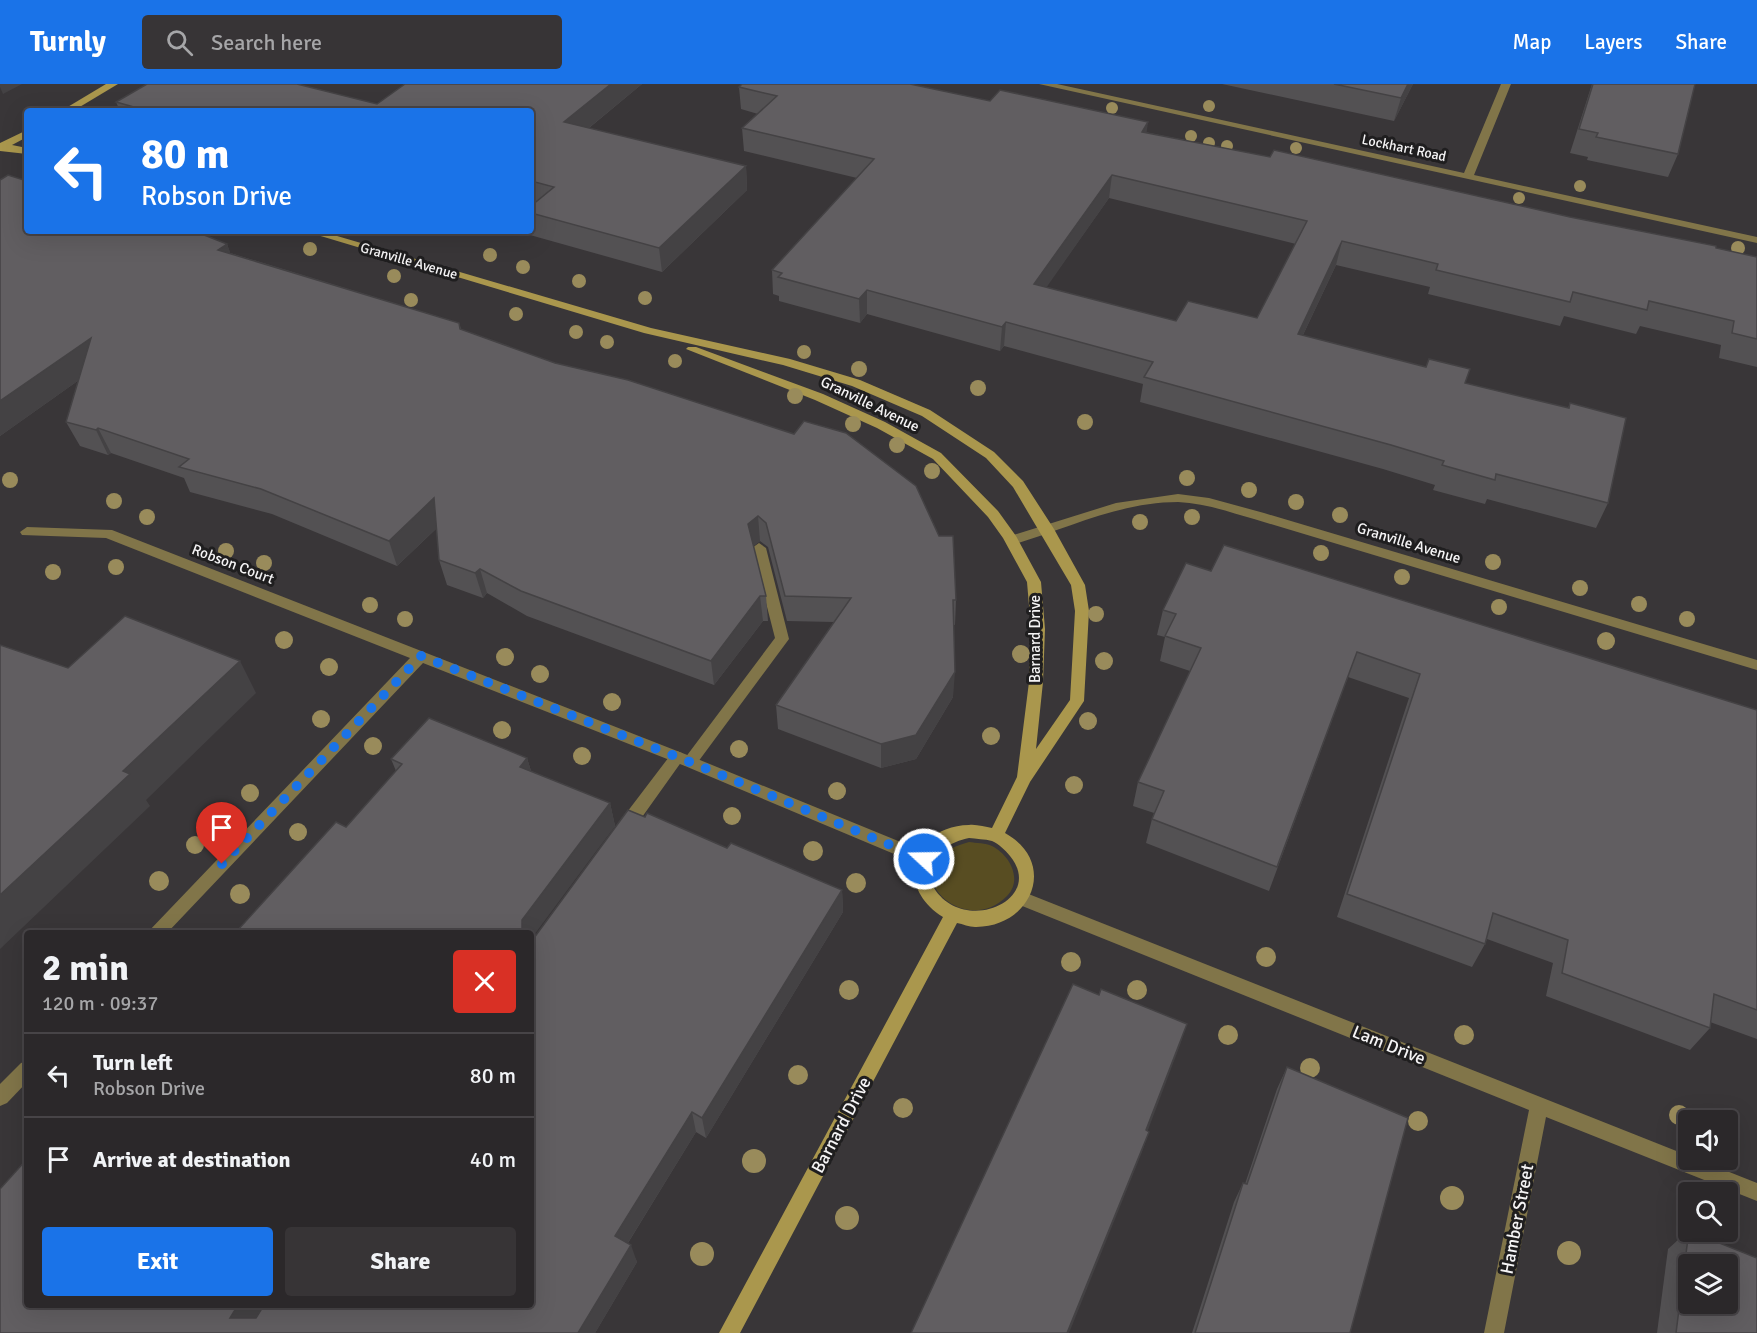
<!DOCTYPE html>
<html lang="en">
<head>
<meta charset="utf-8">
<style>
	:root { --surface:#2b282a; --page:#373436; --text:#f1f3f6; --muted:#a6a6a8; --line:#474447; --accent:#1a73e8 }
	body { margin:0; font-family:Signika,sans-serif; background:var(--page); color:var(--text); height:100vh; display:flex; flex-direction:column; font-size:22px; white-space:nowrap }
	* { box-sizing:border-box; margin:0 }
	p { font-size:20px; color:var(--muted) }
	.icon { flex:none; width:33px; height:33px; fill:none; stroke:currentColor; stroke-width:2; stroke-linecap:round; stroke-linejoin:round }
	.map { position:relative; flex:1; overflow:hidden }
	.sheet { position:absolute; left:24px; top:846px; width:510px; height:378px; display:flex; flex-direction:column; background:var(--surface); border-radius:6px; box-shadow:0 6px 24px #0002,0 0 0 2px var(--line) }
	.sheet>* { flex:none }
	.guide { position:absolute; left:24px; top:24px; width:510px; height:126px; border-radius:6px; box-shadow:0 6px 24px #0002,0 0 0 2px var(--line); background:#1a73e8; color:#fff; overflow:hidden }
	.buttons { position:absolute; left:1678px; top:1026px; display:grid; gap:12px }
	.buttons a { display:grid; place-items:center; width:60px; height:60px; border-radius:6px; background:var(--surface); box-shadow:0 6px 24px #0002,0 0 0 2px var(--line); font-size:30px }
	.pin { position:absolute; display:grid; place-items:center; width:51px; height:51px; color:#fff; margin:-62px -26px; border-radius:50% 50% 50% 0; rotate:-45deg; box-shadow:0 0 6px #0007 }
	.pin .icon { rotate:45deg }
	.me { position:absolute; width:66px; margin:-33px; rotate:291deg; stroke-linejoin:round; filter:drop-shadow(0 0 4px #0008) }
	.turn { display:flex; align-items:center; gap:21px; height:126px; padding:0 18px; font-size:27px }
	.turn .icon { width:78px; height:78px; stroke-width:2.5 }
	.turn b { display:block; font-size:42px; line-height:51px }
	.round { display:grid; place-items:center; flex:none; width:63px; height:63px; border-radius:6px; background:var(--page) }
	.head { display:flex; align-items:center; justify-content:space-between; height:102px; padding:0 18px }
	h1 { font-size:36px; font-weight:800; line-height:45px }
	.button { display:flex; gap:12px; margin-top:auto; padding:12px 18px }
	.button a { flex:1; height:69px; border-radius:6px; background:var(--accent); color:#fff; font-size:24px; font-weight:800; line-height:69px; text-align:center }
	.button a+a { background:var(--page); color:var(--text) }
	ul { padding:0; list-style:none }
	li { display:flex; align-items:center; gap:18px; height:84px; padding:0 18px; border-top:2px solid var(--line) }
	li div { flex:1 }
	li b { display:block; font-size:22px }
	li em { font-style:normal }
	header { display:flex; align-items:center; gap:36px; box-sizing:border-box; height:84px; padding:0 30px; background:var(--accent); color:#fff }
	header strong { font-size:28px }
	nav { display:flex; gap:33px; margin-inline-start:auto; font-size:21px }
	.search { width:420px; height:54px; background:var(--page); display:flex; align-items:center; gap:15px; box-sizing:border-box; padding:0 21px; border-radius:6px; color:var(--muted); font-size:22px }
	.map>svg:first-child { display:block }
	.green { fill:#584d22 }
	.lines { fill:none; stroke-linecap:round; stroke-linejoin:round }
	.lane { fill:#817549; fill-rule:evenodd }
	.street { fill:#817549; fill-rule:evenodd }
	.secondary { fill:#aa974d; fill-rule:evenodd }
	.tree { fill:#998b5b }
	.wall { fill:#535153; fill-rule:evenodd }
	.shaded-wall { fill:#444244 }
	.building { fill:#615e61; stroke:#444244; stroke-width:1.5; fill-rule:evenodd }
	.route { stroke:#1a73e8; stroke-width:10; stroke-dasharray:0 18 }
	.labels { text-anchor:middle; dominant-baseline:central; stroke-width:6; stroke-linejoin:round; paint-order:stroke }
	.far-street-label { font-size:14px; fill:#f5f4f5; stroke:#1f1e1f }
	.street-label { font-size:15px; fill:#f5f4f5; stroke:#1f1e1f }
	.near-street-label { font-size:18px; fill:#f5f4f5; stroke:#1f1e1f }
</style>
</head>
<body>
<header>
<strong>Turnly</strong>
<div class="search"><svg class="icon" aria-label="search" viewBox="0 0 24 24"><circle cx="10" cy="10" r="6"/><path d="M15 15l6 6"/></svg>Search here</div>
<nav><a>Map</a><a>Layers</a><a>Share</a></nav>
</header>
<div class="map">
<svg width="1757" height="1249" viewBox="0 0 1757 1249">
	<rect width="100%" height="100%" fill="#393638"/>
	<!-- green -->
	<path class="green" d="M 969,758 C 976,759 986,759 992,762 C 1010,771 1023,796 1007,812 C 962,858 886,780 969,758 Z"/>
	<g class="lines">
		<!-- lane -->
		<g class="lane">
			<path d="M 759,459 L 766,464 L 789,555 L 695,682 L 685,682 L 682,678 L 775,554 L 752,464 Z"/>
			<path d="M 677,667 L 682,669 L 685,673 L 682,677 L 630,750 L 624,752 L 618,750 L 616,745 L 618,740 L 672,669 Z"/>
		</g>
		<!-- street -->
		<g class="street">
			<path d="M 1039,0 L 1057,0 L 1464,89 L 1501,0 L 1511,0 L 1474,91 L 1757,153 L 1757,159 Z"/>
			<path d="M 1178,410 L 1209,414 L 1264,429 L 1757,576 L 1757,586 L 1254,435 C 1229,428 1204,419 1178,418 C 1120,418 1066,445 1012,461 L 1005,456 L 1007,453 L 1116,419 Z"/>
			<path d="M 27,443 L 112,446 L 695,674 L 930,770 L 932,775 L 930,780 L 924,782 L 918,780 L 685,682 L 423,579 L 167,849 L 147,849 L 410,574 L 106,454 L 22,451 L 20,448 Z"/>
			<path d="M 1021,807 L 1689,1072 L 1689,1076 L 1699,1076 L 1757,1099 L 1757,1117 L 1546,1033 L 1504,1249 L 1484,1249 L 1529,1026 L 1015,819 L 1013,814 L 1015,809 Z"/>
			<path d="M 27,977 L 27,998 L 7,1019 L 0,1022 L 0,1000 L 21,979 Z"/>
		</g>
		<!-- secondary -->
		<g class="secondary">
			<path d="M 106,0 L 118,0 L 73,27 L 61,27 Z"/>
			<path d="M 27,46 L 27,53 L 12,61 L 27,64 L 27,70 L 0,67 L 0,59 Z"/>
			<path d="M 304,147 L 320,147 L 651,244 L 790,275 L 860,296 L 930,326 L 994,368 L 1023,397 L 1054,445 L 1085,501 L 1089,527 L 1084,617 L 1030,698 L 1005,749 C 1059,779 1031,844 975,843 C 969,843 963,840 957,839 L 740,1249 L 719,1249 L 943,833 C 892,801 914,742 969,741 C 976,740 985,743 992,744 L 1017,693 L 1029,598 L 1031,545 L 1027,498 L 1003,454 L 988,433 L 933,375 L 877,344 L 815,316 L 686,265 L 688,263 L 696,263 L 823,310 L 885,338 L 941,369 L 998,427 L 1016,452 L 1041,498 L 1045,545 L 1043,598 L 1036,665 L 1070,616 L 1075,527 L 1071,501 L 1013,403 L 986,374 L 922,332 L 852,302 L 783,281 L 644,249 ZM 969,754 C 976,755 985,755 992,757 C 999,760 1005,766 1010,772 C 1046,816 964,852 934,804 C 918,778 947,758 969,754 Z"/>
		</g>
	</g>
	<!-- trees -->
	<g class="tree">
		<circle cx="1209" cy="22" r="6"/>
		<circle cx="1112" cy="24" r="6"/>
		<circle cx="1191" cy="52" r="6"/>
		<circle cx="1209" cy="59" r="6"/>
		<circle cx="1227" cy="62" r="6"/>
		<circle cx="1296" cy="64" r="6"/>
		<circle cx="1580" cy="102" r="6"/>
		<circle cx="1519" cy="114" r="6"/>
		<circle cx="1738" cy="164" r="7"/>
		<circle cx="310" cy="165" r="7"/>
		<circle cx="490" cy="171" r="7"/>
		<circle cx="523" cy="183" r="7"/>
		<circle cx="394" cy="192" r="7"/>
		<circle cx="579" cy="197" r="7"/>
		<circle cx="645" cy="214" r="7"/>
		<circle cx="411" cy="216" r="7"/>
		<circle cx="516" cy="230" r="7"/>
		<circle cx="576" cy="248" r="7"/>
		<circle cx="607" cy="258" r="7"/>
		<circle cx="804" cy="268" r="7"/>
		<circle cx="675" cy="277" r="7"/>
		<circle cx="859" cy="285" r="8"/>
		<circle cx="978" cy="304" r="8"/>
		<circle cx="795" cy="312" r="8"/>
		<circle cx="1085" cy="338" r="8"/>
		<circle cx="853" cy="340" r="8"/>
		<circle cx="897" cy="361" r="8"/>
		<circle cx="932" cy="387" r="8"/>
		<circle cx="1187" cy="394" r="8"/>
		<circle cx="10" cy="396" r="8"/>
		<circle cx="1249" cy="406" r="8"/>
		<circle cx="114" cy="417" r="8"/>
		<circle cx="1296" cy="418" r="8"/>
		<circle cx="1340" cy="431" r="8"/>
		<circle cx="147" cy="433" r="8"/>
		<circle cx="1192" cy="433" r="8"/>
		<circle cx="1140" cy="438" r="8"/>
		<circle cx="226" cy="467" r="8"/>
		<circle cx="1321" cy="469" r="8"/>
		<circle cx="1493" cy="478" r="8"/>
		<circle cx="264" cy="479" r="8"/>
		<circle cx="116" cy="483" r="8"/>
		<circle cx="53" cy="488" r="8"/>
		<circle cx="1402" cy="493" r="8"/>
		<circle cx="1580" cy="504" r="8"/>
		<circle cx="1639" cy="520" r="8"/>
		<circle cx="370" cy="521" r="8"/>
		<circle cx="1499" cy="523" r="8"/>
		<circle cx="1096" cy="530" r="8"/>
		<circle cx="405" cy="535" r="8"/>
		<circle cx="1687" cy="535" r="8"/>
		<circle cx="284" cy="556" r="9"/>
		<circle cx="1606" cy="557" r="9"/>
		<circle cx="1021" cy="570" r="9"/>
		<circle cx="505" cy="573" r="9"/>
		<circle cx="1104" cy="577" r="9"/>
		<circle cx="329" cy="583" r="9"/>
		<circle cx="540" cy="590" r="9"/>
		<circle cx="612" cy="618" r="9"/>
		<circle cx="321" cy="635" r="9"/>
		<circle cx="1088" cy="637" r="9"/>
		<circle cx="502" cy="646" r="9"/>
		<circle cx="991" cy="652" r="9"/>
		<circle cx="373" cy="662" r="9"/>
		<circle cx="739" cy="665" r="9"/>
		<circle cx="582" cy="672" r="9"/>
		<circle cx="1074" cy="701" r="9"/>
		<circle cx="837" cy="707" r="9"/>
		<circle cx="250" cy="709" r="9"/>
		<circle cx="732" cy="732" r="9"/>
		<circle cx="298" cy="748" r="9"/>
		<circle cx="195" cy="761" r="9"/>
		<circle cx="813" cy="767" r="10"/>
		<circle cx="159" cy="797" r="10"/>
		<circle cx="856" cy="799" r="10"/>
		<circle cx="240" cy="810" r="10"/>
		<circle cx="1266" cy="873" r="10"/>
		<circle cx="1071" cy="878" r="10"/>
		<circle cx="849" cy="906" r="10"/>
		<circle cx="1137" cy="906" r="10"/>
		<circle cx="1228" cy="951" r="10"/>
		<circle cx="1464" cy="951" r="10"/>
		<circle cx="1310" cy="984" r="10"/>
		<circle cx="798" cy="991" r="10"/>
		<circle cx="903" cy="1024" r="10"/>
		<circle cx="1679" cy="1031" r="10"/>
		<circle cx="1418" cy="1037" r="10"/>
		<circle cx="754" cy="1077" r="12"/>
		<circle cx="1452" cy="1114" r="12"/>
		<circle cx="847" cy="1134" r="12"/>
		<circle cx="1569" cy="1169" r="12"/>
		<circle cx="702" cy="1170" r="12"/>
	</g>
	<!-- wall -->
	<g class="wall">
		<path d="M 147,0 L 297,0 L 377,20 L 405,0 L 642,0 L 589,44 L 746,82 L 747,106 L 662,188 L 530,151 L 529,147 L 531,147 L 531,122 L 533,120 L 531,120 L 531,27 L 120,27 L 116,18 Z"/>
		<path d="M 1222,0 L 1413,0 L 1394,37 Z"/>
		<path d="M 1592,0 L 1695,0 L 1678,70 L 1668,93 L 1587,76 L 1588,73 L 1570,69 Z"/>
		<path d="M 739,3 L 990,17 L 1570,133 L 1757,173 L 1757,283 L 1719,274 L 1721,261 L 1640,242 L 1636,250 L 1564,232 L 1560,242 L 1428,210 L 1430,203 L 1336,181 L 1303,251 L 1465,299 L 1568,324 L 1570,319 L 1608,419 L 1596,444 L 1487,415 L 1485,420 L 1433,406 L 1435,401 L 1383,385 L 1140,318 L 1143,300 L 1004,262 L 1000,267 L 867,230 L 860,239 L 779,217 L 779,212 L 773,210 L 772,186 L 857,94 L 744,67 L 742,44 L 758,30 L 741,25 ZM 1109,114 L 1296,160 L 1257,234 L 1176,237 L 1046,203 Z"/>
		<path d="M 0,96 L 227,160 L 230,169 L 459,239 L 461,245 L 956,516 L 955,541 L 954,541 L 953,613 L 916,675 L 881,684 L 778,645 L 776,621 L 834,538 L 787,537 L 768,463 L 760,457 L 753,462 L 766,512 L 768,537 L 763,537 L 714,601 L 527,532 L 487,509 L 483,514 L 447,501 L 439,476 L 437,444 L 397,482 L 272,430 L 190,408 L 184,394 L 111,369 L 108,371 L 80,362 L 66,338 L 79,296 L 0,352 Z"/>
		<path d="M 1211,487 L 1757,626 L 1757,955 L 1710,938 L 1710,944 L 1690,966 L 1546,912 L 1553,879 L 1487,855 L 1485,860 L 1472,883 L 1337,833 L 1409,614 L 1348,593 L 1269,807 L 1146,759 L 1152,735 L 1154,729 L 1133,722 L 1138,698 L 1190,587 L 1160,577 L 1165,553 L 1157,551 L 1163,526 Z"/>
		<path d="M 527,674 L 531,687 L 610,719 L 615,742 L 531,849 L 237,849 L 236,848 L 346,743 L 396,687 L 391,675 Z"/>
		<path d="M 727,764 L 842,806 L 843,828 L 706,1054 L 696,1048 L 628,1159 L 637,1178 L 595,1249 L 0,1249 L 263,1221 Z"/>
		<path d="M 1287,983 L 1350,1249 L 1192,1249 L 1234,1118 L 1243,1099 L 1245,1100 L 1277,1005 Z"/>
		<path d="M 1689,1146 L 1757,1249 L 1657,1249 L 1668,1165 Z"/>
	</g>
	<!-- shaded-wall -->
	<g class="shaded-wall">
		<path d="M 0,0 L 22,0 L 3,10 L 0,3 Z"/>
		<path d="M 611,0 L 642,0 L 568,61 L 564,38 Z"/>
		<path d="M 1408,0 L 1413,0 L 1394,37 L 1401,14 Z"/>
		<path d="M 1148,38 L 1145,61 L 1142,48 Z"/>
		<path d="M 746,82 L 747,106 L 662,188 L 659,164 Z"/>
		<path d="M 1112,91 L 1109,114 L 1032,224 L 1034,200 Z"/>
		<path d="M 1342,157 L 1336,181 L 1292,274 L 1298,250 Z"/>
		<path d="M 227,160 L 236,184 L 218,166 Z"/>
		<path d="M 867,206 L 867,230 L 860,239 L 859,215 Z"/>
		<path d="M 1006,238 L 1004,262 L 1000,267 L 1002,243 Z"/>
		<path d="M 91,254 L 103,279 L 0,352 L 0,317 Z"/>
		<path d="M 98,344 L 111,369 L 108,371 L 96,346 Z"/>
		<path d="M 434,414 L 442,439 L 397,482 L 389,457 Z"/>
		<path d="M 758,432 L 760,457 L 750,465 L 748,440 Z"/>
		<path d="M 480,485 L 487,509 L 483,514 L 475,489 Z"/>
		<path d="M 760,512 L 763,537 L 714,601 L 711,577 Z"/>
		<path d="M 240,577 L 256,609 L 146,716 L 150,722 L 0,865 L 0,811 L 123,687 Z"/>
		<path d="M 955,588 L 953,613 L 916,675 L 881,684 L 881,660 Z"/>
		<path d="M 527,674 L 534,697 L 520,683 Z"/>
		<path d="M 610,719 L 615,742 L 531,855 L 531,849 L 522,849 L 522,836 Z"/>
		<path d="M 842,806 L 843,828 L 706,1054 L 702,1034 Z"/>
		<path d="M 1187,940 L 1180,961 L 1140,1067 L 1146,1046 Z"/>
		<path d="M 692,1028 L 696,1048 L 621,1170 L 615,1152 Z"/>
		<path d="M 1149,1048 L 1142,1068 L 1069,1249 L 1067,1249 Z"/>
		<path d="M 631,1161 L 637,1178 L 595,1249 L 578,1249 Z"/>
		<path d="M 238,1221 L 263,1221 L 247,1249 L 230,1234 Z"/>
	</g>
	<!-- building -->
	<g class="building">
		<path d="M 147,0 L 297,0 L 377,20 L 405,0 L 611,0 L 564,38 L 746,82 L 659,164 L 531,129 L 531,122 L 554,103 L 531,97 L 531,27 L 148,27 L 116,18 Z"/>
		<path d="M 742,0 L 910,0 L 990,17 L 1000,6 L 1148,38 L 1142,48 L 1270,73 L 1274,66 L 1570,133 L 1716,162 L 1716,164 L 1757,173 L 1757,255 L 1732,249 L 1734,237 L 1649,217 L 1647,226 L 1573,208 L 1570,218 L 1436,186 L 1438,180 L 1342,157 L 1298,250 L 1426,283 L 1429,275 L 1470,285 L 1465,299 L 1569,324 L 1570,319 L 1626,334 L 1608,419 L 1496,390 L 1495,396 L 1442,381 L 1444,377 L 1391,361 L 1144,293 L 1153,278 L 1006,238 L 1002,243 L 867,206 L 859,215 L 778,193 L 782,189 L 772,186 L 874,75 L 742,44 L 777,12 L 739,3 ZM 1112,91 L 1307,137 L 1257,234 L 1188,217 L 1176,237 L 1034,200 Z"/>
		<path d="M 1334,0 L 1408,0 L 1401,14 Z"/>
		<path d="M 1593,0 L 1695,0 L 1678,70 L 1596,53 L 1598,49 L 1579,45 Z"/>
		<path d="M 8,91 L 27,97 L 27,147 L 194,147 L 227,160 L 218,166 L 459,239 L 460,245 L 555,279 L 628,296 L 794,350 L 804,337 L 846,349 L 916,402 L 939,452 L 953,452 L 956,516 L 953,516 L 955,588 L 916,651 L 881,660 L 776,621 L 851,514 L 785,512 L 766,439 L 758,432 L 748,440 L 766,512 L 760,512 L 711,577 L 521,507 L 480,485 L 475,489 L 439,476 L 434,414 L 389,457 L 261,405 L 179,383 L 189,375 L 98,344 L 96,346 L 66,338 L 91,254 L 0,317 L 0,96 Z"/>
		<path d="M 1224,461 L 1757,626 L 1757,926 L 1714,910 L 1710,944 L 1562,889 L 1568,856 L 1493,829 L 1485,860 L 1347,810 L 1420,590 L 1357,568 L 1277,783 L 1152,735 L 1164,707 L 1138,698 L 1201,564 L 1165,552 L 1176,530 L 1163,526 L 1186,479 L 1211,487 Z"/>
		<path d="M 125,532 L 240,577 L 123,687 L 130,690 L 0,811 L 0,561 L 68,584 Z"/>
		<path d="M 429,634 L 527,674 L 520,683 L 610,719 L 522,836 L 522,849 L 238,849 L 236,848 L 336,738 L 346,743 L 402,680 L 391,675 Z"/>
		<path d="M 628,726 L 645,733 L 647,729 L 727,764 L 731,759 L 842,806 L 702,1034 L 692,1028 L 615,1152 L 631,1161 L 578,1249 L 0,1249 L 0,1105 L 27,1075 L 27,1221 L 238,1221 L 230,1234 L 256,1234 L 264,1221 L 531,1221 L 531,858 Z"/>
		<path d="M 1073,900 L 1099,911 L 1101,905 L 1187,940 L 1146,1046 L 1149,1048 L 1067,1249 L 911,1249 Z"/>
		<path d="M 1287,983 L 1408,1034 L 1350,1249 L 1195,1249 L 1243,1099 L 1247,1100 Z"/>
		<path d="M 1689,1146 L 1689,1148 L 1692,1148 L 1757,1174 L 1757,1249 L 1676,1249 ZM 1689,1180 L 1728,1180 L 1728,1220 L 1689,1220 Z"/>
	</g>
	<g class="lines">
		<!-- route -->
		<path class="route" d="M 222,780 L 421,572 L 690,678 L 924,775"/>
	</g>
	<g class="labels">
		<!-- far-street labels -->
		<g class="far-street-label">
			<text transform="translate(1404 64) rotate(12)">Lockhart Road</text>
			<text transform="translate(409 177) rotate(16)">Granville Avenue</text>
		</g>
		<!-- street labels -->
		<g class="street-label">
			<text transform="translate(870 320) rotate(26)">Granville Avenue</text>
			<text transform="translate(1409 459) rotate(17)">Granville Avenue</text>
			<text transform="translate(233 480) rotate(21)">Robson Court</text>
			<text transform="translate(1035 555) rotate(-90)">Barnard Drive</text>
		</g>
		<!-- near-street labels -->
		<g class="near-street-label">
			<text transform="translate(1389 961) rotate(22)">Lam Drive</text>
			<text transform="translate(841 1041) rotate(-62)">Barnard Drive</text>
			<text transform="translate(1517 1135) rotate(-79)">Hamber Street</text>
		</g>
	</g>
</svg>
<div class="buttons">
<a><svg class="icon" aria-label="sound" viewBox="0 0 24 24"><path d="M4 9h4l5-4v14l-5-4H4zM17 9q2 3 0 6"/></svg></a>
<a><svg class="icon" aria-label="search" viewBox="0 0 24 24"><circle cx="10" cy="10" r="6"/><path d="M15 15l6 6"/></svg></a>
<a><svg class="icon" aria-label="layers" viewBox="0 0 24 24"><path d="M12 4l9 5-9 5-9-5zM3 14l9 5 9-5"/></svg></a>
</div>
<div class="pin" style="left:222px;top:780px;background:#d93025"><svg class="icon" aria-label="arrive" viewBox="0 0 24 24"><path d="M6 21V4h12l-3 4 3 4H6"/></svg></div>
<svg class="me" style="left:924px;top:775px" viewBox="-20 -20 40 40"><circle r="17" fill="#1a73e8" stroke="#fff" stroke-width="3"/><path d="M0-11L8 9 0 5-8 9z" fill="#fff"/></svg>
<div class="guide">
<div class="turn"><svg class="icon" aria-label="left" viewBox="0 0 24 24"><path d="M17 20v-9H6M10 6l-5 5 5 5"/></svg><div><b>80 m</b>Robson Drive</div></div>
</div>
<section class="sheet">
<div class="head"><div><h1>2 min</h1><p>120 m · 09:37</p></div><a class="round" style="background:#d93025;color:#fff"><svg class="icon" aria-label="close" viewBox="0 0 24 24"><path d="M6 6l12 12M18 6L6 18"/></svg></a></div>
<ul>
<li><svg class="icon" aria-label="left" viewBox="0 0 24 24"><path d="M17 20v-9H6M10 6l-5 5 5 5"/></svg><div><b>Turn left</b><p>Robson Drive</p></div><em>80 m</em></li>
<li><svg class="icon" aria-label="arrive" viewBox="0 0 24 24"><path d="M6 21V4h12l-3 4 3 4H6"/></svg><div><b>Arrive at destination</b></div><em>40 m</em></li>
</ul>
<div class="button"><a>Exit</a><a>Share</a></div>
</section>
</div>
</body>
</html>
